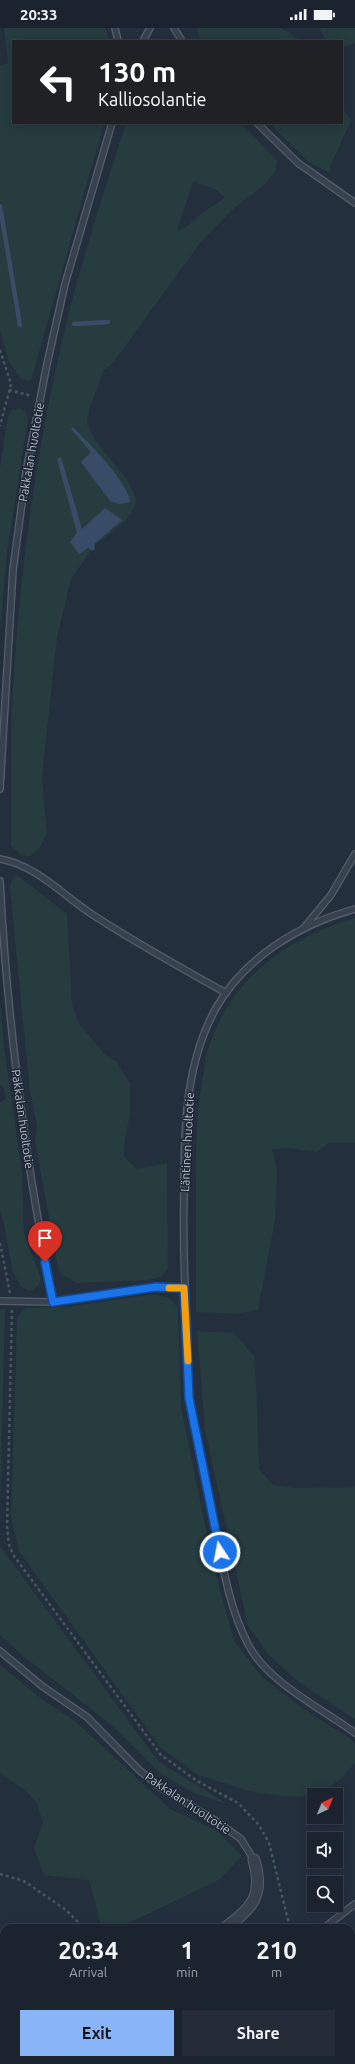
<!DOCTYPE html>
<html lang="en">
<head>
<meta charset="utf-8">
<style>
	:root { --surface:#1b232e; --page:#242b36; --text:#f1f3f6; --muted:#a0a4aa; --line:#39404a; --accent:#8ab4f8 }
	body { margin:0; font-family:Ubuntu,sans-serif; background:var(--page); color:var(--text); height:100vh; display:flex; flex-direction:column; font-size:15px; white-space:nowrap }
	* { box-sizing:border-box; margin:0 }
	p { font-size:13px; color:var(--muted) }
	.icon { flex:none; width:22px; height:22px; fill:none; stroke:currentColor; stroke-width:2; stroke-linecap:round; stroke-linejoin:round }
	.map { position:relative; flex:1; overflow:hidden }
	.panel { position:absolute; left:0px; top:1896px; width:355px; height:140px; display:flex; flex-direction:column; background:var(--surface); border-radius:12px 12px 0 0; box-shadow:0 2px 10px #0003,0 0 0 1px var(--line) }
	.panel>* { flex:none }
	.hud { position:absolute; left:12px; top:12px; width:331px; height:84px; border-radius:0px; box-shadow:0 2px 10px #0003,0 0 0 1px var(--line); background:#202124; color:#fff; overflow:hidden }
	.needle { width:26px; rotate:43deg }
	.controls { position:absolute; left:307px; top:1760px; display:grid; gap:8px }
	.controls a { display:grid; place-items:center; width:36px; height:36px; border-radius:0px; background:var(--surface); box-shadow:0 2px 10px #0003,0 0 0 1px var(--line); font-size:20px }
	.pin { position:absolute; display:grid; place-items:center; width:34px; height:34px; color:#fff; margin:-41px -17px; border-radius:50% 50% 50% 0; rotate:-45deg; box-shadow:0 0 4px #0007 }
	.pin .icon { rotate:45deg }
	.me { position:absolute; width:44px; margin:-22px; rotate:349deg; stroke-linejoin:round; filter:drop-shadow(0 0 3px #0008) }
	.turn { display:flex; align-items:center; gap:14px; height:84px; padding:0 20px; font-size:18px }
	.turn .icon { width:52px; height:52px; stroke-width:2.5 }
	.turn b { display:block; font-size:28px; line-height:34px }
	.eta { display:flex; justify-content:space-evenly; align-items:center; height:68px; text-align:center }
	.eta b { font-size:24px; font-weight:700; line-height:28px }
	.button { display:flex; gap:8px; margin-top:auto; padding:8px 20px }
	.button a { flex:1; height:46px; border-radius:0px; background:var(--accent); color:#111; font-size:16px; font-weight:700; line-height:46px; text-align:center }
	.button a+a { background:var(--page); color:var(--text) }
	.status { display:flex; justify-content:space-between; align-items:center; height:28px; padding:0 20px; background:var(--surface); direction:ltr }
	.status svg { height:11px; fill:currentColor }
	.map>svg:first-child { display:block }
	.green { fill:#263c3f; fill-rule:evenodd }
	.water { fill:#394c67 }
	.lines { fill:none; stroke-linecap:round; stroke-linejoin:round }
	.stream { stroke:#394c67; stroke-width:4.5 }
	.lane-casing { stroke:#565f6c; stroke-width:8 }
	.street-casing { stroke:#565f6c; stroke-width:13 }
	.path { stroke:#44595c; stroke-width:2.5; stroke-dasharray:3 3; stroke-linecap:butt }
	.lane { stroke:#38414e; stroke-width:5.5 }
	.street { stroke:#38414e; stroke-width:11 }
	.route-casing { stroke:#114b97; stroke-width:10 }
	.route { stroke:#1a73e8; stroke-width:7 }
	.slow { stroke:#f59e0b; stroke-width:7 }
	.labels { text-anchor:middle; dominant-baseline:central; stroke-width:3; stroke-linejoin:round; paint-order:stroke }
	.street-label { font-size:12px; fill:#b4bcc9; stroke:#1d2633 }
</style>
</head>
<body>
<div class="status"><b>20:33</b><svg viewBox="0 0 49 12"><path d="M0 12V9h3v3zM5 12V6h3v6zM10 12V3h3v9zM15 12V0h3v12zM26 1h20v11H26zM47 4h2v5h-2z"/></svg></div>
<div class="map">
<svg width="355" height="2036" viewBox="0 0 355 2036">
	<rect width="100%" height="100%" fill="#242f3e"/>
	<!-- green -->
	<g class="green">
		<path d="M 4,0 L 105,0 L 110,13 L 13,13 L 13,95 L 104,95 L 31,353 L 21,351 L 9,334 L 0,303 L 0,38 L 8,35 Z"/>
		<path d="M 196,0 L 281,0 L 302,13 L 201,13 Z"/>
		<path d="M 319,0 L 355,0 L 355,15 L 342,19 L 342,13 L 327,13 Z"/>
		<path d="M 342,79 L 351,93 L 331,136 L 330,145 L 310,135 L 269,95 L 342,95 Z"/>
		<path d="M 126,95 L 241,95 L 277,133 L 275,144 L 264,157 L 233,181 L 200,215 L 121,324 L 111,337 L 104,342 L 89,382 L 87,396 L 95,412 L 127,451 L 136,470 L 135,479 L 125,493 L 93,519 L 71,551 L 57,609 L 42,749 L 47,805 L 39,821 L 30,828 L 21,827 L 11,818 C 12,771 10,724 12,677 C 18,565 32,450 56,340 C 73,257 100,176 126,95 ZM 193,154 L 215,161 L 225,169 C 218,176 210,179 202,185 C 193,192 189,200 177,202 Z"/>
		<path d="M 19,380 L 25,383 L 28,391 L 7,524 L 0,603 L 0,439 L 8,389 L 12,382 Z"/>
		<path d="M 17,847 L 67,886 L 72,977 L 78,994 L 105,1027 L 116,1033 L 130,1056 L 130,1086 L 125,1112 L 124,1129 L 137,1141 L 167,1135 L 168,1240 L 162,1248 L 148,1252 L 77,1255 L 61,1246 L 58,1239 L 35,1113 L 37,1098 L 30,1063 L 10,860 L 12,851 Z"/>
		<path d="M 355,890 L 355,1115 L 328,1115 L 317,1124 L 287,1120 L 272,1121 L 277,1142 L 275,1192 L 258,1282 L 236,1286 L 196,1284 C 196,1242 196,1199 196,1157 C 196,1118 196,1080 204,1042 C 205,1034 206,1026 209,1018 C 232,950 288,909 355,890 Z"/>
		<path d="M 0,976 L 4,1018 L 22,1146 L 24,1206 L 41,1250 L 39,1257 L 30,1263 L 21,1259 L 12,1241 L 5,1200 L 0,1182 L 0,1075 L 6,1070 L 3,1058 L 0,1057 Z"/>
		<path d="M 155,1266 L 169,1270 L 178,1280 L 181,1379 L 213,1536 L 234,1613 L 262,1649 L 305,1682 L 351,1711 L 355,1716 L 355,1735 L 341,1751 L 323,1763 L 298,1769 L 257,1765 L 198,1747 L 160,1719 L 19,1523 L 11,1490 L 17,1291 L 20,1285 L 26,1280 L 66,1279 Z"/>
		<path d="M 0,1281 L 5,1281 L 0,1482 Z"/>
		<path d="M 197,1303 L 234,1305 L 255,1329 L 259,1441 L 273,1457 L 298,1460 L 355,1459 L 355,1691 L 300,1655 L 269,1627 L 248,1598 L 205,1402 Z"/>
		<path d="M 0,1518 L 158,1733 L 227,1776 L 194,1765 L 160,1745 L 113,1698 L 22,1627 L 0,1607 Z"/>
		<path d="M 0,1637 L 43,1672 L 75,1693 L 170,1781 L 217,1803 L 242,1828 L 219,1852 L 118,1900 L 102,1900 L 89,1852 L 44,1847 L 34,1820 L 43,1794 L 36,1774 L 24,1761 L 0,1745 Z"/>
	</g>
	<!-- water -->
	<g class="water">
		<path d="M 73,399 C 87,413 130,456 130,474 L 119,476 L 110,473 L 81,434 L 91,424 L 71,401 Z"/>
		<path d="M 61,429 L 82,501 L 105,480 L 122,492 L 94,516 L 95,520 L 93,523 L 88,520 L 79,526 L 70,514 L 77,505 L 57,431 Z"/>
	</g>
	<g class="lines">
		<!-- stream -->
		<g class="stream">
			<path d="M 0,178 L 20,297"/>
			<path d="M 74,296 L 108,294"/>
		</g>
		<defs>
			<g id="lane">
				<path d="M 115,0 L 118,13"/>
				<path d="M 174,0 L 182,13"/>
				<path d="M 143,13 L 150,0"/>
				<path d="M 257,95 L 298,135 L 355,175"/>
				<path d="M 0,761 L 13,542 L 26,444 L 47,336 L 65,256 L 112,95"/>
				<path d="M 0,831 C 36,837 64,868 93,887 C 136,915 181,940 226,965"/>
				<path d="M 0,853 C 7,994 26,1135 53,1274"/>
				<path d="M 355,881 C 300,896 245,929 216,980 C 185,1036 184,1101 184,1163 C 183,1207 184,1250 187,1294 C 188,1320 186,1346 190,1371 C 195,1411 206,1451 213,1490 C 222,1532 228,1578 248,1616 C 267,1654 321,1680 355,1705"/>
				<path d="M 303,901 L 331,867 L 355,826"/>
				<path d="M 0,1273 L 53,1274 L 156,1259 L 184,1260"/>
				<path d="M 0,1623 L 42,1658 L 87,1689 L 139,1742 L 160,1759 L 219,1795 L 241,1811 L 254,1832"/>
				<path d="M 324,1900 L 355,1876"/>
				<path d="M 351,1913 L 355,1912"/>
				<path d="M 158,2032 L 160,2036"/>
			</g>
			<g id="street">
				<path d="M 225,1900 C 253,1880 264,1867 254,1832"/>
				<path d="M 134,2032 L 136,2036"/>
			</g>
		</defs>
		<!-- lane casing -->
		<use href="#lane" class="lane-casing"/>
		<!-- street casing -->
		<use href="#street" class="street-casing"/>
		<!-- path -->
		<g class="path">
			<path d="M 0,322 L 11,356 L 0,398"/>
			<path d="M 9,362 L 32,368"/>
			<path d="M 0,1215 L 10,1265"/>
			<path d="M 12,1282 L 7,1499 L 9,1517 L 14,1528 L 161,1727 L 197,1753 L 238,1775 L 259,1797 L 269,1815 L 290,1900"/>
			<path d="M 0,1846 L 24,1853 L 66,1882 L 84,1900"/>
		</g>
		<!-- lane -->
		<use href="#lane" class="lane"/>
		<!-- street -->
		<use href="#street" class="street"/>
	</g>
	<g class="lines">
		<defs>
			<path id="route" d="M 45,1234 L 53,1274 L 156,1259 L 184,1260 L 189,1370 L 220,1524"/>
		</defs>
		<!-- route casing -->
		<use href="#route" class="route-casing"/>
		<!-- route -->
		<use href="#route" class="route"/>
		<!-- slow -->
		<path class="slow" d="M 169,1260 L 184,1260 L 188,1333"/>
	</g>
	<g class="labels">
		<!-- street labels -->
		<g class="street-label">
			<text transform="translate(31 424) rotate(-80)">Pakkalan huoltotie</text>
			<text transform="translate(23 1091) rotate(82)">Pakkalan huoltotie</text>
			<text transform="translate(187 1114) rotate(-87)">Läntinen huoltotie</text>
			<text transform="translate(188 1775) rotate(34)">Pakkalan huoltotie</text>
		</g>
	</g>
</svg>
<div class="controls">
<a><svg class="needle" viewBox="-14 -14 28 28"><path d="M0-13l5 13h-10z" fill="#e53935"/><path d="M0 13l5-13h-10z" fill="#a0a4aa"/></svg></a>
<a><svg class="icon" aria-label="sound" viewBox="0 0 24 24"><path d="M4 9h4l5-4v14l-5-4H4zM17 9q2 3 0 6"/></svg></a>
<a><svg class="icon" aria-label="search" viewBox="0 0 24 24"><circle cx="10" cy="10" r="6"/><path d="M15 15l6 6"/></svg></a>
</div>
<div class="pin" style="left:45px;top:1234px;background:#d93025"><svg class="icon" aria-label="arrive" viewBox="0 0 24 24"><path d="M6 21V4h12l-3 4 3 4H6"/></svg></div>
<svg class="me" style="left:220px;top:1524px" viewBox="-20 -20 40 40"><circle r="17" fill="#1a73e8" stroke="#fff" stroke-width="3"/><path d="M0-11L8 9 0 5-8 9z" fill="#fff"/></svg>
<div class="hud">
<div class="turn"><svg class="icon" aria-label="left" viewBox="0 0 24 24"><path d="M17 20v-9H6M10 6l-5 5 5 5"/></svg><div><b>130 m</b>Kalliosolantie</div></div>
</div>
<section class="panel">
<div class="eta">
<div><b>20:34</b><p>Arrival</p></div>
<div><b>1</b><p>min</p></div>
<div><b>210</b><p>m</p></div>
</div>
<div class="button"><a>Exit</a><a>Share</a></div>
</section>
</div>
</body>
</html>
